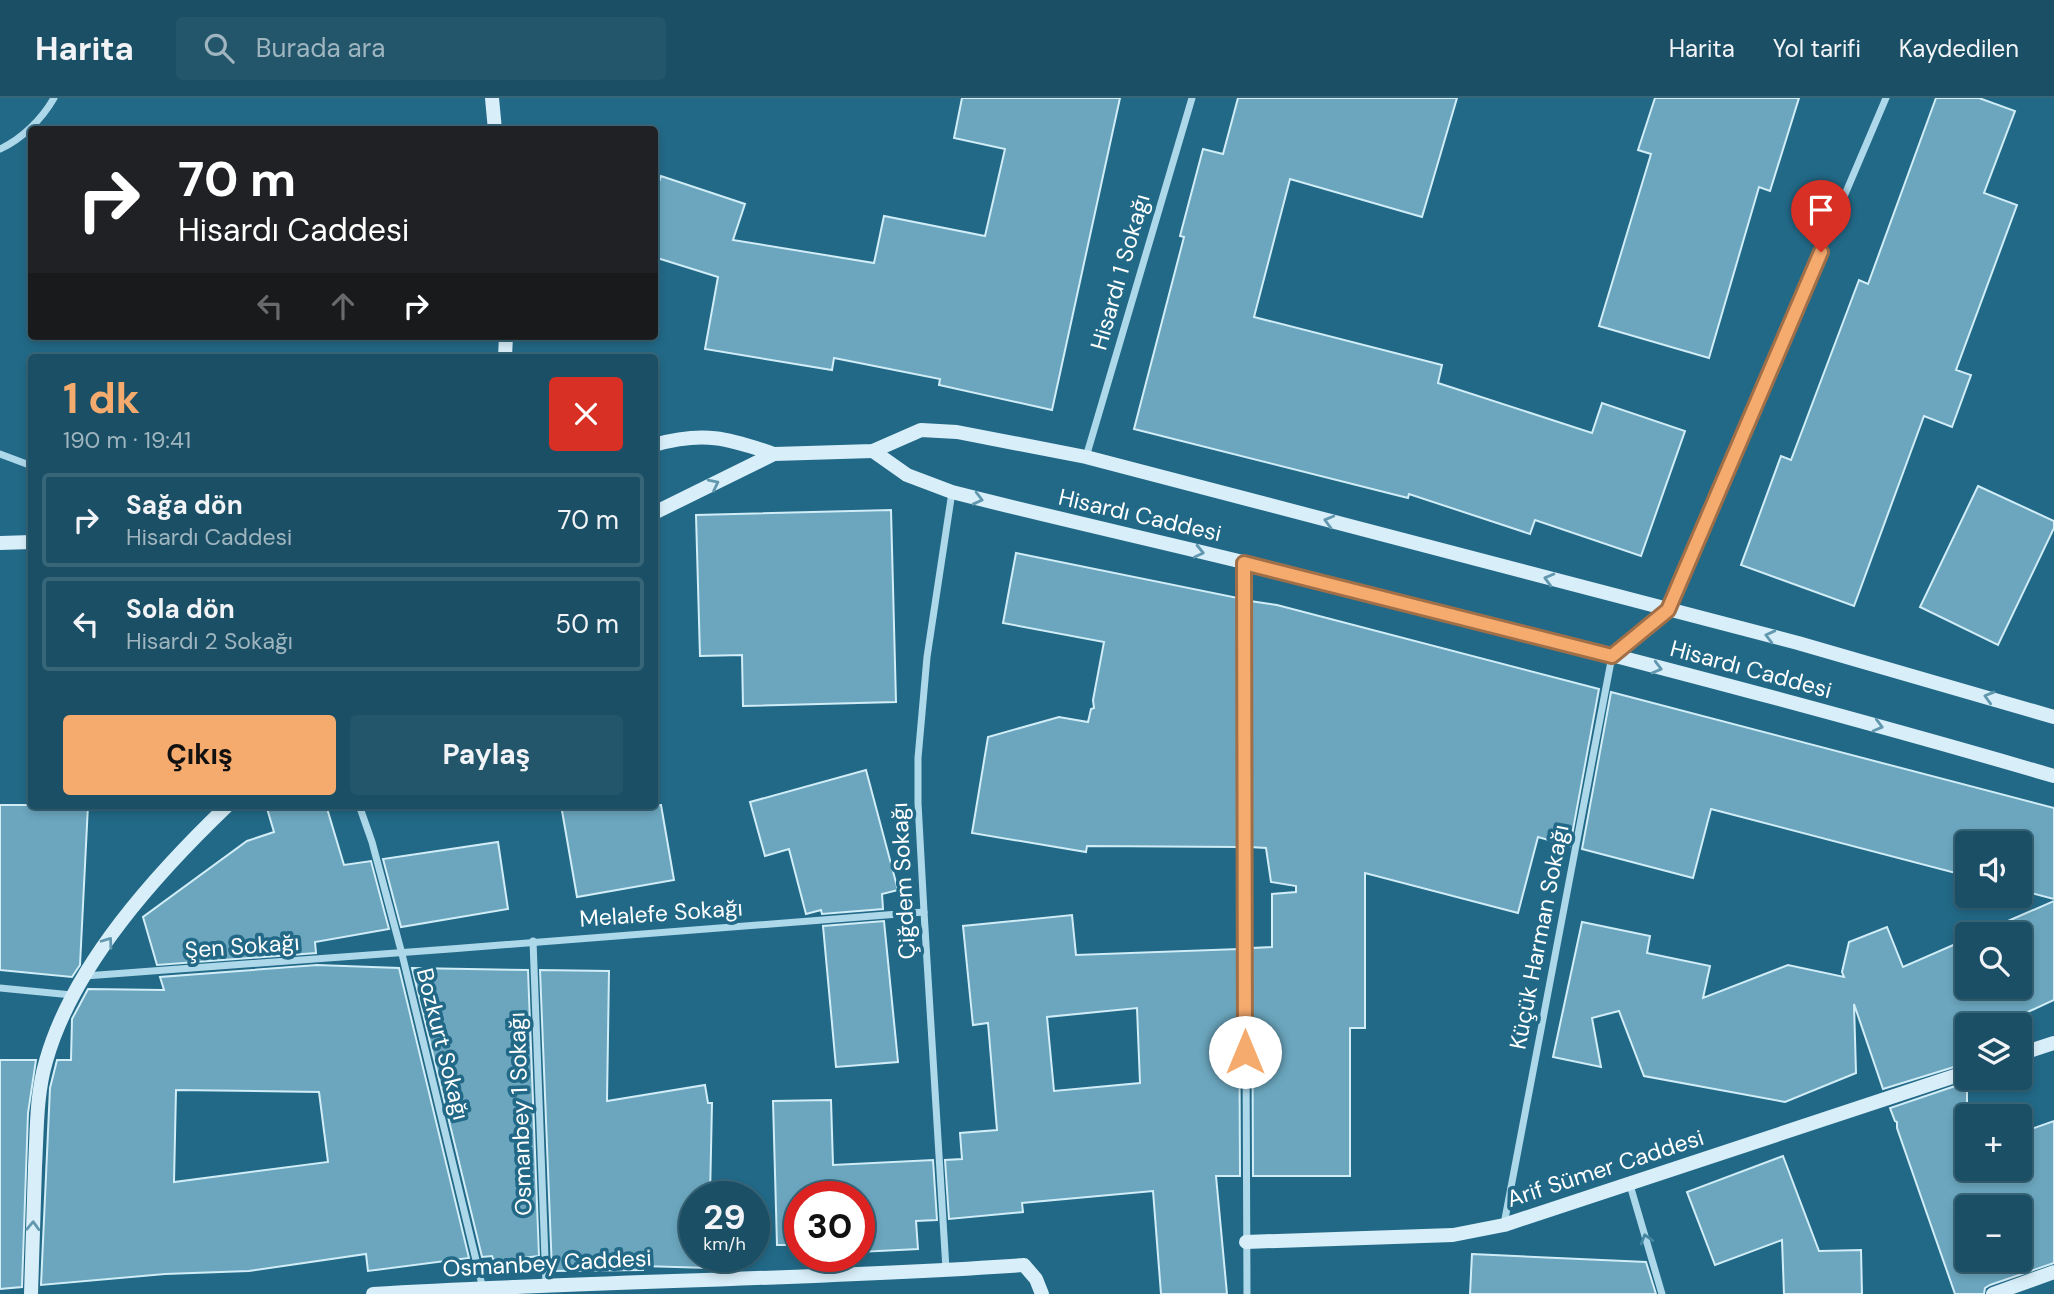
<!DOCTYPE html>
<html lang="tr">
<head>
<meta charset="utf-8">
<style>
	:root { --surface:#1a4f65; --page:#23566b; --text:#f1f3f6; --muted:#9fb5bf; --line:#386679; --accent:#f6ab6e }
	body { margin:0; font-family:"DM Sans",sans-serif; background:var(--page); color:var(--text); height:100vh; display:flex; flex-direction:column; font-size:26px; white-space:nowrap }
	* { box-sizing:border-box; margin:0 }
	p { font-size:23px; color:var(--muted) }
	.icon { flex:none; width:38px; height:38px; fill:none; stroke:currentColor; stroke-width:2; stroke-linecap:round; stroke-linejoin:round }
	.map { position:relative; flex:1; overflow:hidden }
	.details { position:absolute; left:28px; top:256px; width:630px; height:455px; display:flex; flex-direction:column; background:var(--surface); border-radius:7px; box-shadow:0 4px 10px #0003,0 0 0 2px var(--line) }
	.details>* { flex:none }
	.banner { position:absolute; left:28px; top:28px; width:630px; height:214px; border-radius:7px; box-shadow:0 4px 10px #0003,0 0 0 2px var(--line); background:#202124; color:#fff; overflow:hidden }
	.tools { position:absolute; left:1955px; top:733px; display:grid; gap:14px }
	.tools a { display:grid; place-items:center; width:77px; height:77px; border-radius:7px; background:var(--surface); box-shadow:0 4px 10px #0003,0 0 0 2px var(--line); font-size:35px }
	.speed { position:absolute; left:679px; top:1083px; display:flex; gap:14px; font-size:35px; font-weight:700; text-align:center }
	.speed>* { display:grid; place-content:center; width:91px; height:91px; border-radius:50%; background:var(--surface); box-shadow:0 4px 10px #0003,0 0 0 2px var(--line); line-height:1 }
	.speed small { font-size:18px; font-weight:400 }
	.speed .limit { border:10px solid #d22; background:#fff; color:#111 }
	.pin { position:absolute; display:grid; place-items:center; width:60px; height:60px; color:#fff; margin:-72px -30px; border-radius:50% 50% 50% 0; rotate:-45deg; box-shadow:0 0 7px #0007 }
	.pin .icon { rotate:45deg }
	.me { position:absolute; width:77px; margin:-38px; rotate:0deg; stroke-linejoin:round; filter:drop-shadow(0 0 5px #0008) }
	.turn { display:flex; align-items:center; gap:24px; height:147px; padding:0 35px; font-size:32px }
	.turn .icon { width:91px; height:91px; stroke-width:2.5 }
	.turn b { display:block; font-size:49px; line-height:60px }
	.lanes { display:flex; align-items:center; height:66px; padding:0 35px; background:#0003; justify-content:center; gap:35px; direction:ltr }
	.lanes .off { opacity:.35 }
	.round { display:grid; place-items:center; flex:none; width:74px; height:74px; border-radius:7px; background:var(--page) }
	.headline { display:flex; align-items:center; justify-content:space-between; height:119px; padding:0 35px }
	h1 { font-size:42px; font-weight:700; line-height:52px; color:var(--accent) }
	.cta { display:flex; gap:14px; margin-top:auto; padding:14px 35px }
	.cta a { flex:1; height:80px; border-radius:7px; background:var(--accent); color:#111; font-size:28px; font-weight:700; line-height:80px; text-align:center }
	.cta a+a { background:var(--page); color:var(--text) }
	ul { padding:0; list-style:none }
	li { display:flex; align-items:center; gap:21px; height:94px; margin:0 14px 10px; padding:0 21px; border:4px solid var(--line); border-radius:7px }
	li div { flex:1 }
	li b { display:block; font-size:26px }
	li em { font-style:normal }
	header { display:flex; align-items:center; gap:42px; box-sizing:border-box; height:98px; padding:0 35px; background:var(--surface); border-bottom:2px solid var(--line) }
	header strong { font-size:33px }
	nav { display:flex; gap:38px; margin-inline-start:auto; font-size:24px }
	.search { width:490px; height:63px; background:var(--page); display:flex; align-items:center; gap:18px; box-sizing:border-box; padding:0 24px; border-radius:7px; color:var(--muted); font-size:26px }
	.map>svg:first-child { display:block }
	.building { fill:#6ba6be; stroke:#d1edf7; stroke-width:2; fill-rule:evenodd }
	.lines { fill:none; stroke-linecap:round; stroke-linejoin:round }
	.street { stroke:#add8ea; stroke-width:7 }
	.secondary { stroke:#d8eef8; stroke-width:14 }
	.oneway { stroke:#6298af }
	.oneway2 { stroke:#4585a0 }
	.route-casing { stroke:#a06f48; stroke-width:18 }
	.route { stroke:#f6ab6e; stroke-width:12 }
	.labels { text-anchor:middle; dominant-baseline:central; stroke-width:7; stroke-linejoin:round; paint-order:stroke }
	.street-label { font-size:23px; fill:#fff; stroke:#226987 }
</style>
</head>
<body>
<header>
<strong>Harita</strong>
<div class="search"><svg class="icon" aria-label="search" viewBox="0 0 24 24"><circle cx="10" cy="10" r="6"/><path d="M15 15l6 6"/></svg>Burada ara</div>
<nav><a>Harita</a><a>Yol tarifi</a><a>Kaydedilen</a></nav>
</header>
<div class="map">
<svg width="2054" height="1196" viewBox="0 0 2054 1196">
	<rect width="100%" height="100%" fill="#226987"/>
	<!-- building -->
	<g class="building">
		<path d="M 962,0 L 1120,0 L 1052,312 L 939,287 L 940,281 L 834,260 L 832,272 L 705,251 L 718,179 L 654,159 L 654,98 L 661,78 L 745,106 L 733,142 L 874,165 L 884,118 L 985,138 L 1005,51 L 954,40 Z"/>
		<path d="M 1238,0 L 1457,0 L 1422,119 L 1290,81 L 1254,219 L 1442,267 L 1438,285 L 1592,335 L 1602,305 L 1685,333 L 1641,458 L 1535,422 L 1530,436 L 1409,396 L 1408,400 L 1134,331 L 1184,139 L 1180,138 L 1203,51 L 1223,56 Z"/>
		<path d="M 1655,0 L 1799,0 L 1770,93 L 1759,89 L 1709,260 L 1599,228 L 1651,56 L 1638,52 Z"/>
		<path d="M 1936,0 L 1979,0 L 2015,13 L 1984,95 L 2017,107 L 1956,272 L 1971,277 L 1952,329 L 1924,318 L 1854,508 L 1741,467 L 1781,358 L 1791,362 L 1859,182 L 1868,186 Z"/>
		<path d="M 1978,388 L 2054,423 L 2054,430 L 1998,547 L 1920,509 Z"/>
		<path d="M 891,412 L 896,604 L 743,608 L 742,557 L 700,558 L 696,417 Z"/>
		<path d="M 1016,455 L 1238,500 L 1239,749 L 1087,748 L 1086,754 L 972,735 L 988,639 L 1059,619 L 1088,624 L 1091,611 L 1094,610 L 1093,602 L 1104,544 L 1003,525 Z"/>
		<path d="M 1250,503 L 1277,507 L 1599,591 L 1570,748 L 1538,739 L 1518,815 L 1365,775 L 1365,930 L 1350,930 L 1350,1078 L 1253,1078 L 1252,850 L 1272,849 L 1272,796 L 1296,794 L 1296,788 L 1271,784 L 1266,750 L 1251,749 Z"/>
		<path d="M 1611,594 L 2054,710 L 2054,801 L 2020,792 L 2020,746 L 1967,746 L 1967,778 L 1711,711 L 1693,780 L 1582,751 Z"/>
		<path d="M 866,672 L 898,792 L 882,796 L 883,811 L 822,816 L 821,812 L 806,816 L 789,751 L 765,758 L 750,704 Z"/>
		<path d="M 0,707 L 88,707 L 80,867 L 72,879 L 0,872 Z"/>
		<path d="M 266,707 L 326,707 L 344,767 L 371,763 L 389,831 L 315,844 L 316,855 L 157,867 L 143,819 L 247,743 L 274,734 Z"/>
		<path d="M 561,707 L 661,707 L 674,782 L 577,799 Z"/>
		<path d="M 498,744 L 508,811 L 401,829 L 383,761 Z"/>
		<path d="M 2054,803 L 2054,902 L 1997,928 L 1967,928 L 1967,965 L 1883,991 L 1854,906 L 1856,975 L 1785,1004 L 1644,978 L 1619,913 L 1592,920 L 1601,969 L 1553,959 L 1582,824 L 1650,838 L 1647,855 L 1710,868 L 1703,900 L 1788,867 L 1844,879 L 1842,874 L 1849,844 L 1887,829 L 1903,869 L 1967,841 L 1967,889 L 2020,889 L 2020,836 L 1978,836 Z"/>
		<path d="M 1072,817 L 1076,857 L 1239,851 L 1240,1078 L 1216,1078 L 1227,1196 L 1161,1196 L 1153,1093 L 1022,1105 L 1023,1114 L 949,1121 L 945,1062 L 962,1061 L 960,1035 L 997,1032 L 988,925 L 973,927 L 963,828 ZM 1137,910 L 1140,985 L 1054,993 L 1047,919 Z"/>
		<path d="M 884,823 L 898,964 L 836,969 L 823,828 Z"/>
		<path d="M 317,867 L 399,870 L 469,1160 L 368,1173 L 366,1156 L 249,1173 L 165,1176 L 41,1187 L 50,990 L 57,962 L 71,962 L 72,921 L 88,891 L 164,892 L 160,879 ZM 176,992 L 319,994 L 328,1064 L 174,1084 Z"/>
		<path d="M 412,870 L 528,872 L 539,1158 L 494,1163 L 492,1158 L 482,1159 Z"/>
		<path d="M 540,872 L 609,873 L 607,1003 L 705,987 L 708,1005 L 712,1005 L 710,1099 L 695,1099 L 695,1158 L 708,1158 L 708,1170 L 643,1168 L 643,1172 L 552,1173 Z"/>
		<path d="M 0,962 L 36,962 L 28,1015 L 22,1189 L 0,1191 Z"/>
		<path d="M 1967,984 L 1967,1071 L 2020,1071 L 2020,1035 L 2054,1023 L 2054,1165 L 1990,1187 L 1985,1190 L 1984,1196 L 1955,1196 L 1897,1030 L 1897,1024 L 1895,1023 L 1890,1010 ZM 1967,1110 L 2020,1110 L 2020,1162 L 1967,1162 Z"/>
		<path d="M 831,1002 L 833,1067 L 933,1062 L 937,1122 L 916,1123 L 918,1151 L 859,1154 L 859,1099 L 800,1099 L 800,1147 L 777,1147 L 773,1003 Z"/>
		<path d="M 1783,1058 L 1819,1153 L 1861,1152 L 1862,1196 L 1784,1196 L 1782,1142 L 1715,1167 L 1687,1094 Z"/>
		<path d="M 1472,1156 L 1646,1164 L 1656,1196 L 1470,1196 Z"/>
	</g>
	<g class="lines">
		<!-- street -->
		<g class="street">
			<path d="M 0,51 C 22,41 42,21 54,0"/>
			<path d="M 0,356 L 32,368"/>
			<path d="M 1086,359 L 1192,0"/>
			<path d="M 1244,465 L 1247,1196"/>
			<path d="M 359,707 L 372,744 L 402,856 L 483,1191"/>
			<path d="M 533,843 L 546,1187"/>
			<path d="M 85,878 C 365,859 644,835 924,814"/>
			<path d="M 0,890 L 72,897"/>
			<path d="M 1630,1087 L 1662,1196"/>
			<path d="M 1504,1126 L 1612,558 L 1668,512 L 1886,0"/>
			<path d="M 946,1171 L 924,814 L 918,705 L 918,660 L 927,559 L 952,394"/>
		</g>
		<!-- secondary -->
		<g class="secondary">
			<path d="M 492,0 L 495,32"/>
			<path d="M 505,259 L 506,238"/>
			<path d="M 654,347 C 703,333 728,340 774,356"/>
			<path d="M 873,353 L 907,377 L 952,394 C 1050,419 1149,441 1247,465 C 1517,532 1787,600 2054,678"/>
			<path d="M 654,415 L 774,356 L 873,353 L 921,332 L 957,334 L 1086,359 L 1798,545 L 2054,619"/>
			<path d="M 0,445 L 32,444"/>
			<path d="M 2020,956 L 2054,945"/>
			<path d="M 1246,1144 L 1453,1137 L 1504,1127 L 1967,974"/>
			<path d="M 31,1196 C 32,1154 34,1111 35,1069 C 37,1034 36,997 46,963 C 73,867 157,775 228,707"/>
			<path d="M 373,1196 C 590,1183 807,1182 1024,1167 L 1036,1181 L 1042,1196"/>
			<path d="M 1993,1196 L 2054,1174"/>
		</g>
	</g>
	<!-- one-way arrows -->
	<defs><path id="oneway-chevron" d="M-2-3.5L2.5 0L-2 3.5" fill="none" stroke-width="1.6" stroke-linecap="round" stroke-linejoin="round" transform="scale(1.75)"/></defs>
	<g class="oneway">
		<use href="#oneway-chevron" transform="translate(714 386) rotate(-26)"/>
		<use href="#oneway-chevron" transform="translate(978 401) rotate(14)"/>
		<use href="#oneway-chevron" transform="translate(1329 423) rotate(-165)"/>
		<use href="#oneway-chevron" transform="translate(1199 454) rotate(13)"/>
		<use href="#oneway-chevron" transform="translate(1549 481) rotate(-165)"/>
		<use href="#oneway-chevron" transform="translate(1770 538) rotate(-166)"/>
		<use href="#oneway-chevron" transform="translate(1657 570) rotate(15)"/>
		<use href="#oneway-chevron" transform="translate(1989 599) rotate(-164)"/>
		<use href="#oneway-chevron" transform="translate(1878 628) rotate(15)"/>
		<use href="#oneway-chevron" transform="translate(108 844) rotate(-54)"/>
		<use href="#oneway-chevron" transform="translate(33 1128) rotate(-88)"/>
	</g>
	<use class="oneway2" href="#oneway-chevron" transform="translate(1646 1141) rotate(-106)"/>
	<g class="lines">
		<defs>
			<path id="route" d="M 1245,954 L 1244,465 L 1612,558 L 1668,512 L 1821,154"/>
		</defs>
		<!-- route casing -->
		<use href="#route" class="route-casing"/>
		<!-- route -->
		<use href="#route" class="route"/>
	</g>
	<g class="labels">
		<!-- street labels -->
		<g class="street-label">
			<text transform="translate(1120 174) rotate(-74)">Hisardı 1 Sokağı</text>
			<text transform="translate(1140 417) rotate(13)">Hisardı Caddesi</text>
			<text transform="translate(1751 571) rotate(15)">Hisardı Caddesi</text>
			<text transform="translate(903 783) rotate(-93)">Çiğdem Sokağı</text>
			<text transform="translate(661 815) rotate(-4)">Melalefe Sokağı</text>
			<text transform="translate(1539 839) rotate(-79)">Küçük Harman Sokağı</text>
			<text transform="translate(242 848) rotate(-4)">Şen Sokağı</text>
			<text transform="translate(443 946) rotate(76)">Bozkurt Sokağı</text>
			<text transform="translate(520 1016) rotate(-92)">Osmanbey 1 Sokağı</text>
			<text transform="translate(1605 1070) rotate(-18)">Arif Sümer Caddesi</text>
			<text transform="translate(547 1165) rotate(-3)">Osmanbey Caddesi</text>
		</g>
	</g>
</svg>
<div class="tools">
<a><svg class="icon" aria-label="sound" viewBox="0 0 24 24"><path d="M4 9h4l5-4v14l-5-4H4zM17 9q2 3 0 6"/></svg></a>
<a><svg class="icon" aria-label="search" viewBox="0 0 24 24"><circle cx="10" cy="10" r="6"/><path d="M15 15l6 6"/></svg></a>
<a><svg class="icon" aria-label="layers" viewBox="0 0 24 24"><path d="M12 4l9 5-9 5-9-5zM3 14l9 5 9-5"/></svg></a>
<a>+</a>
<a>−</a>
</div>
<div class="speed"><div>29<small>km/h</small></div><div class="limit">30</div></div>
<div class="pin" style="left:1821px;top:154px;background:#d93025"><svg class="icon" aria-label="arrive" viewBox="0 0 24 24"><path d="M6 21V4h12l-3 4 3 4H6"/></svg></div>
<svg class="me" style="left:1245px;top:954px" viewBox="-20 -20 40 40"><circle r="19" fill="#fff"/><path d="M0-13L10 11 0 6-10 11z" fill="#f6ab6e"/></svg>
<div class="banner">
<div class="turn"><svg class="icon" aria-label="right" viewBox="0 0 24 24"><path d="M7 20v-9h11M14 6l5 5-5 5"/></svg><div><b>70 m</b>Hisardı Caddesi</div></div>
<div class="lanes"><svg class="icon off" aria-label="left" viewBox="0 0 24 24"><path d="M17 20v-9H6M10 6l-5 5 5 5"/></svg><svg class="icon off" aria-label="ahead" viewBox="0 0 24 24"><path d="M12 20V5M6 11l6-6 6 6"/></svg><svg class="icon" aria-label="right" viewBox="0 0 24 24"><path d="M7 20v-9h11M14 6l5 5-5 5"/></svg></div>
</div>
<section class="details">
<div class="headline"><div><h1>1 dk</h1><p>190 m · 19:41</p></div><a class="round" style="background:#d93025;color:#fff"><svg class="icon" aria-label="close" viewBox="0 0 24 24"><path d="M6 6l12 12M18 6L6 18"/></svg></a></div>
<ul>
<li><svg class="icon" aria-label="right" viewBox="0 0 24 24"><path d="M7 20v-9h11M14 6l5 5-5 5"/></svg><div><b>Sağa dön</b><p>Hisardı Caddesi</p></div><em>70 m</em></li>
<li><svg class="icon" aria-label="left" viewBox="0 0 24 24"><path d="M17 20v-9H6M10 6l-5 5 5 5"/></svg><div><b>Sola dön</b><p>Hisardı 2 Sokağı</p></div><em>50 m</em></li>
</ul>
<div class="cta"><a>Çıkış</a><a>Paylaş</a></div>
</section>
</div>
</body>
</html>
